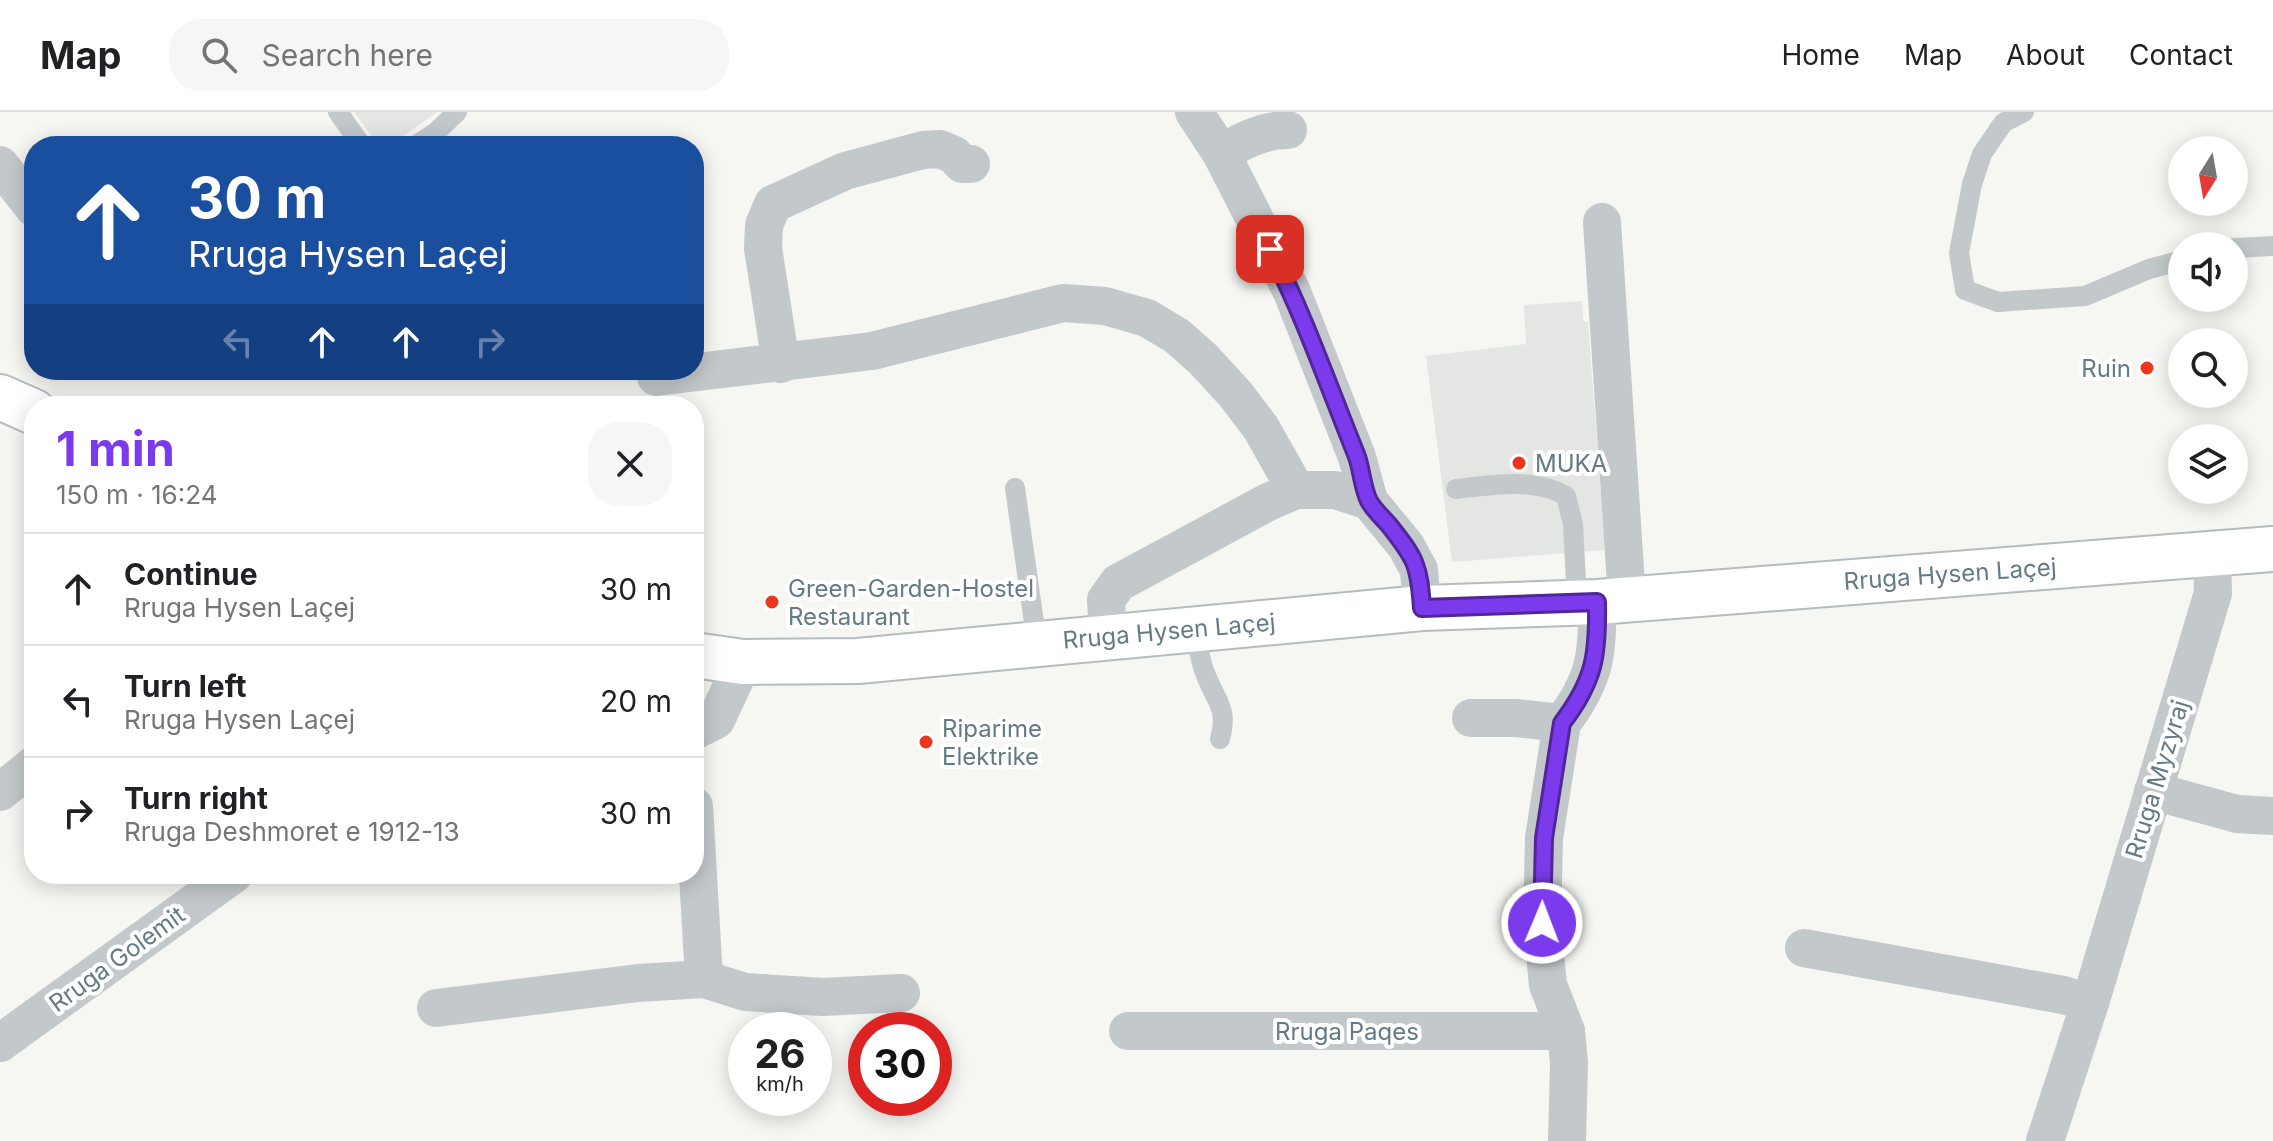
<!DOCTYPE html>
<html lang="en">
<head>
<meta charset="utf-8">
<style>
	:root { --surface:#fff; --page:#f6f6f6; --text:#202124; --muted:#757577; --line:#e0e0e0; --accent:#7c3aed }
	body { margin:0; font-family:Inter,sans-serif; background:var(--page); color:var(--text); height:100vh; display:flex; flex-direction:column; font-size:30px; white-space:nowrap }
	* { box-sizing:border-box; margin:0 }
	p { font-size:26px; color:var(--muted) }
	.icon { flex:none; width:44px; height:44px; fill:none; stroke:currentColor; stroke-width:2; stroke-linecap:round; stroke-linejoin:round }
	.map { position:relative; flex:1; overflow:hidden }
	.drawer { position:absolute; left:24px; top:284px; width:680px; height:488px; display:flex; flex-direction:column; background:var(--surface); border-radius:32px; box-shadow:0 4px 20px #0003 }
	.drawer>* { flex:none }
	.hud { position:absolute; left:24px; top:24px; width:680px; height:244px; border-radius:32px; box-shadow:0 4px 20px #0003; background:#1a4fa0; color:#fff; overflow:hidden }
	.needle { width:52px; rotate:191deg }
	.controls { position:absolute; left:2168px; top:24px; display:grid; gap:16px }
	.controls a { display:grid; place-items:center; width:80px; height:80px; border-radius:50%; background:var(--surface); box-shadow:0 4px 20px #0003; font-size:40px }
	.speed { position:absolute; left:728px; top:900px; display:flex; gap:16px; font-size:40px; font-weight:700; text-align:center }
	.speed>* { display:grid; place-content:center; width:104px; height:104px; border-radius:50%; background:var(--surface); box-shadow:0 4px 20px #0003; line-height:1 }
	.speed small { font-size:20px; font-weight:400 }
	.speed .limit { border:12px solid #d22; background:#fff; color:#111 }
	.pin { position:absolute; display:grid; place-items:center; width:68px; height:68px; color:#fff; margin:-34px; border-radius:16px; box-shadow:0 4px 12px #0006 }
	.me { position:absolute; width:88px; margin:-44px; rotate:1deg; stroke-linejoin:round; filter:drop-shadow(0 0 6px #0008) }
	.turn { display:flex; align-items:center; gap:28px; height:168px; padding:0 32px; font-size:36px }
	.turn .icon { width:104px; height:104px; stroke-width:2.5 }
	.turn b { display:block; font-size:56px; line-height:68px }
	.lanes { display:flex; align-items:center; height:76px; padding:0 32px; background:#0003; justify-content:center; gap:40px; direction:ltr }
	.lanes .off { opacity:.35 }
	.round { display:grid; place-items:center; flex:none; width:84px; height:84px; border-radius:32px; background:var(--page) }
	.summary { display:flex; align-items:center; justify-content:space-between; height:136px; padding:0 32px }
	h1 { font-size:48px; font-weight:700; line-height:60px; color:var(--accent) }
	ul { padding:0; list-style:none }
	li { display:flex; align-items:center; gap:24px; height:112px; padding:0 32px; border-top:2px solid var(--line) }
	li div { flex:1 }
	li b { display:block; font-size:30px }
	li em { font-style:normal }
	header { display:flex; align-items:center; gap:48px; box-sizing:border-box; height:112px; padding:0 40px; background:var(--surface); border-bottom:2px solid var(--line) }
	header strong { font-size:38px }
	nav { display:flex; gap:44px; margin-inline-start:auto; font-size:28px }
	.search { width:560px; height:72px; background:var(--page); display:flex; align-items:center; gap:20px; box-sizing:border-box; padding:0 28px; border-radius:32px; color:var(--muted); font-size:30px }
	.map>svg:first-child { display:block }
	.built { fill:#e4e6e4 }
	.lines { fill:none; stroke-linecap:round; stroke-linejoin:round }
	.secondary-casing { stroke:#b5bcbf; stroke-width:48 }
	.service { stroke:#c3c8ca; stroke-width:20 }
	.minor { stroke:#c3c8ca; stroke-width:38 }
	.secondary { stroke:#fff; stroke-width:44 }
	.route-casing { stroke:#51269a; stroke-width:20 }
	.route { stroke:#7c3aed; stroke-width:14 }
	.poi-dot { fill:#eb361e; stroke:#fff; stroke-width:3 }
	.labels { text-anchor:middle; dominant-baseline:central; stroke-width:8; stroke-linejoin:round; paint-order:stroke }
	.poi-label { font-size:24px; fill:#647a85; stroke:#fff; text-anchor:start }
	.street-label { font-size:24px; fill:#647a85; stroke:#fff }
</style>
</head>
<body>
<header>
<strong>Map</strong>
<div class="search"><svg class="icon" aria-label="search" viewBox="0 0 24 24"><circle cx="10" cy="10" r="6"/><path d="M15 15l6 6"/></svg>Search here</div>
<nav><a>Home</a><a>Map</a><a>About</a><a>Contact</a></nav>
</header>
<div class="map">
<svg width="2273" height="1029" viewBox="0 0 2273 1029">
	<rect width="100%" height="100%" fill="#f6f6f3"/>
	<!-- built -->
	<g class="built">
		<path d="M 354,0 L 437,0 L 389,34 L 379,34 Z"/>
		<path d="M 1582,189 L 1583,209 L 1588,210 L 1605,438 L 1452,450 L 1426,244 L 1526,232 L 1524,193 Z"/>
	</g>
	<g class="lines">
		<defs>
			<g id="secondary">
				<path d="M 0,285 L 34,300"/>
				<path d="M 694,543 L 743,550 L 858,549 L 1422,496 L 1597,490 L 2273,437"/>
			</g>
		</defs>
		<!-- secondary casing -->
		<use href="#secondary" class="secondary-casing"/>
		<!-- service -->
		<g class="service">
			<path d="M 338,0 L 362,34"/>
			<path d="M 2024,0 L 2003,11 L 1982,42 L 1972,72 L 1959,141 L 1965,178 L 1998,190 L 2085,184 L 2149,157 L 2182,148"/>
			<path d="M 415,34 L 435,21 L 457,0"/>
			<path d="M 2234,136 L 2273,134"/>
			<path d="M 1015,376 L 1037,532"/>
			<path d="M 1456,377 C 1490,373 1536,365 1566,384 L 1573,412 L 1577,490"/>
			<path d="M 1194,516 C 1198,533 1200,550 1207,566 C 1218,592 1228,598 1220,627"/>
		</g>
		<!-- minor -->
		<g class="minor">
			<path d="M 1194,0 L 1221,41 L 1292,180 L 1357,345 L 1369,389 L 1406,434 L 1419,458 L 1422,496"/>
			<path d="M 1221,41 C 1243,29 1262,18 1288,18"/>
			<path d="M 0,53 L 34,96"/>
			<path d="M 1602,110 L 1627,487"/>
			<path d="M 781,252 L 763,136 L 764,113 L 773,92 L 845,59 L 923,38 L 940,37 L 954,43 L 962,52 L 971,52"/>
			<path d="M 656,265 L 872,239 L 1063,191 L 1105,194 L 1147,206 L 1177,224 L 1203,247 L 1236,283 L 1261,316 L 1296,378"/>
			<path d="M 1108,525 L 1106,488 L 1118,471 L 1268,390 L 1296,378 L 1335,378 L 1369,389"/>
			<path d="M 1471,606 L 1515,606 L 1562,611"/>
			<path d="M 694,619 L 716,608 L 743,550"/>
			<path d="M 2153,679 L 2237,702 L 2273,704"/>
			<path d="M 0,680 L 34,653"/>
			<path d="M 694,694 L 704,867"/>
			<path d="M 1804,836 L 2063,883 L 2090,891"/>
			<path d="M 436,896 L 638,871 L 704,867 L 745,880 L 823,885 L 901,881"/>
			<path d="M 1128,919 L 1566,919"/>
			<path d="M 0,931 L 234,762"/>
			<path d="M 1567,1029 L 1569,951 L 1566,919 L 1548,873 L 1542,811 L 1544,726 L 1562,611 C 1595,568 1598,543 1597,490"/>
			<path d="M 2045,1029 L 2090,891 L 2213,481 L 2212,442"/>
		</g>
		<!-- secondary -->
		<use href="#secondary" class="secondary"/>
	</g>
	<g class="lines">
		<defs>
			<path id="route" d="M 1270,137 C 1304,203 1328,273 1356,342 C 1362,357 1362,375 1369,389 C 1374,398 1383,406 1389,413 C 1416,447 1419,453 1422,496 L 1597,490 C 1598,542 1595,568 1562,611 L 1544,726 L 1542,811"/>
		</defs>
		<!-- route casing -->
		<use href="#route" class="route-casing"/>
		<!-- route -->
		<use href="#route" class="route"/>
	</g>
	<!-- markers -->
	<g class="poi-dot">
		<circle cx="2147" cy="256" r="8"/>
		<circle cx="1519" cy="351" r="8"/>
		<circle cx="772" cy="490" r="8"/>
		<circle cx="926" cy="630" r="8"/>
	</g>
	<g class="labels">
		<!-- poi labels -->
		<g class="poi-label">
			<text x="2131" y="256" text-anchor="end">Ruin</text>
			<text x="1535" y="351">MUKA</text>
			<text x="788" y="476">Green-Garden-Hostel<tspan x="788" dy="28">Restaurant</tspan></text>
			<text x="942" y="616">Riparime<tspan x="942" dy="28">Elektrike</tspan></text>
		</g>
		<!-- street labels -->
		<g class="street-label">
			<text transform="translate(1950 462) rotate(-4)">Rruga Hysen Laçej</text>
			<text transform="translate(1169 519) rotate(-5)">Rruga Hysen Laçej</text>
			<text transform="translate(2157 667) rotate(-73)">Rruga Myzyraj</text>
			<text transform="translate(117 847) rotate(-36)">Rruga Golemit</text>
			<text x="1347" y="919">Rruga Paqes</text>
		</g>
	</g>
</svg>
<div class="controls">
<a><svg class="needle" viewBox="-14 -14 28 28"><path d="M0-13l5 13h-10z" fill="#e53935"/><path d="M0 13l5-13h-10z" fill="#757577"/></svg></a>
<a><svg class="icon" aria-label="sound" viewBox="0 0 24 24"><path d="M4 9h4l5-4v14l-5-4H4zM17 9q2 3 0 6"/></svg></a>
<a><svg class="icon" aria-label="search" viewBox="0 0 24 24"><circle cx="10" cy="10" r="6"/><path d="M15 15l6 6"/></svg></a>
<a><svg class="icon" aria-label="layers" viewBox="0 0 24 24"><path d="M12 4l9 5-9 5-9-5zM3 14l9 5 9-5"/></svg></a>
</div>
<div class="speed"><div>26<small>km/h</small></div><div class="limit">30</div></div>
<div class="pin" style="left:1270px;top:137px;background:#d93025"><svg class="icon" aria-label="arrive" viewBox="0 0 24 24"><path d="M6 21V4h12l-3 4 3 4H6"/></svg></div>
<svg class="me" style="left:1542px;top:811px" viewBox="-20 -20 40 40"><circle r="17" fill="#7c3aed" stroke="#fff" stroke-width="3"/><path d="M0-11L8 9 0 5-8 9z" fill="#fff"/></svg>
<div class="hud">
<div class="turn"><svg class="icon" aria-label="ahead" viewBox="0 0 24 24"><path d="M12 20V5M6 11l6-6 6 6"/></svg><div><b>30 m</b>Rruga Hysen Laçej</div></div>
<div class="lanes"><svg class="icon off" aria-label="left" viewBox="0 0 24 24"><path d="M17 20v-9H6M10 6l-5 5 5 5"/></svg><svg class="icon" aria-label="ahead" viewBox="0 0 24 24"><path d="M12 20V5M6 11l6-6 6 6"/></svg><svg class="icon" aria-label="ahead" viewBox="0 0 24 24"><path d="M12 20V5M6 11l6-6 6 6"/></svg><svg class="icon off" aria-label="right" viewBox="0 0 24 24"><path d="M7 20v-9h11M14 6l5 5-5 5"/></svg></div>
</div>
<section class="drawer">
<div class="summary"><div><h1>1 min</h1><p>150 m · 16:24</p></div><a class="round"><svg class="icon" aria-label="close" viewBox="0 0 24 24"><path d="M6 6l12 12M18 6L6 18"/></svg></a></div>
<ul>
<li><svg class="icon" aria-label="ahead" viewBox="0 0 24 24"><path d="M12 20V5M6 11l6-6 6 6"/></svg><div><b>Continue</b><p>Rruga Hysen Laçej</p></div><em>30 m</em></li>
<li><svg class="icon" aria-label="left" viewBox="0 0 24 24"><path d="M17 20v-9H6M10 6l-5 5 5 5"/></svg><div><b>Turn left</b><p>Rruga Hysen Laçej</p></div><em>20 m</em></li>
<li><svg class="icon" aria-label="right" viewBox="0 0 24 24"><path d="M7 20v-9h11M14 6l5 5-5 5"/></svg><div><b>Turn right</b><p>Rruga Deshmoret e 1912-13</p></div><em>30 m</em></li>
</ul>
</section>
</div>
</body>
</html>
